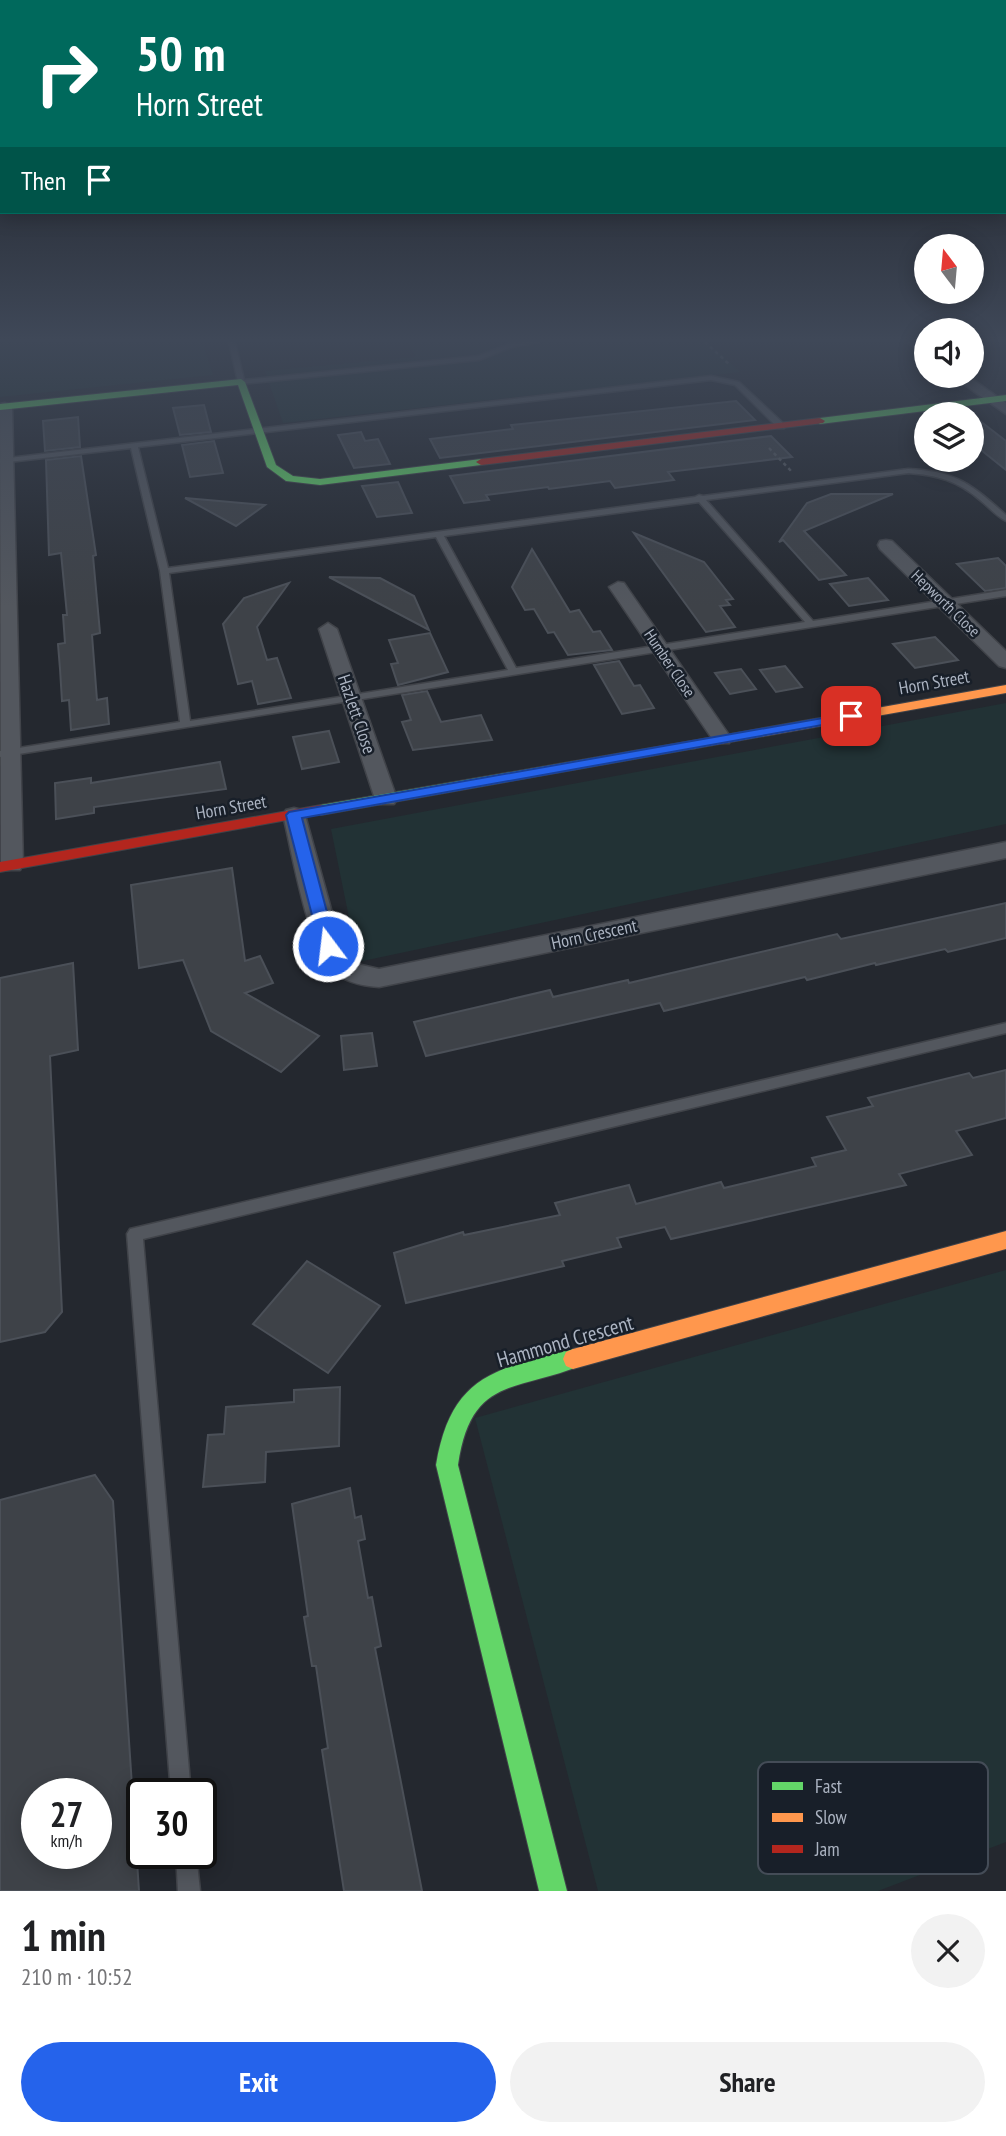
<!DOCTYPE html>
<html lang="en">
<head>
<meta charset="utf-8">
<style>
	:root { --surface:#fff; --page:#f2f2f2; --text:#202124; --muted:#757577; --accent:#2563eb }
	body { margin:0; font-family:"PT Sans Narrow",sans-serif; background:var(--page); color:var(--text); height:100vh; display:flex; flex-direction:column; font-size:26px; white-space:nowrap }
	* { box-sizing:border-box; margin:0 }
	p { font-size:23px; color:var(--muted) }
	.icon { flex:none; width:38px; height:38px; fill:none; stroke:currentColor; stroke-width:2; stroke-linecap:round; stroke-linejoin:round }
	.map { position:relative; height:1891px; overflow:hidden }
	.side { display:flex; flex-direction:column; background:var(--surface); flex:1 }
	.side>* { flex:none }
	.guide { position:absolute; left:0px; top:0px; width:1006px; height:214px; box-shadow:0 4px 18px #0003; background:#00695c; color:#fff; overflow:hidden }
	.needle { width:46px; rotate:344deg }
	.fabs { position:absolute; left:914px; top:234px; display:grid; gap:14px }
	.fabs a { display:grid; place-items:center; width:70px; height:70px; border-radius:50%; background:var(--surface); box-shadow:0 4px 18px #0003; font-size:35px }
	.speed { position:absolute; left:21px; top:1778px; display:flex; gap:14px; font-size:35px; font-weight:700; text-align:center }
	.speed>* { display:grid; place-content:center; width:91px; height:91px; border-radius:50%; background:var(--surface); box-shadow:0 4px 18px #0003; line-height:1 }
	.speed small { font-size:18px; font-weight:400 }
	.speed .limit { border:4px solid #111; border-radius:10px; background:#fff; color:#111 }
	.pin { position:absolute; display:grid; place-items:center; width:60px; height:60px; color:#fff; margin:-30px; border-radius:14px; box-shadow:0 4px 10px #0006 }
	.me { position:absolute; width:77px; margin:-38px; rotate:345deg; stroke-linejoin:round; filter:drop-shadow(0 0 5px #0008) }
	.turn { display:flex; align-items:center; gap:24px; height:147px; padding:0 21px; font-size:32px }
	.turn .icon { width:91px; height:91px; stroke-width:2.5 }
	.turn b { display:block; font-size:49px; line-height:60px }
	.then { display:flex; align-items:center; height:66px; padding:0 21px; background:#0003; gap:14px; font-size:26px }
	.round { display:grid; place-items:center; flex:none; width:74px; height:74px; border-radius:37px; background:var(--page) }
	.head { display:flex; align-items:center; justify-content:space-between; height:119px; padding:0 21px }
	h1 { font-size:42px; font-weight:800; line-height:52px }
	.action { display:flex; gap:14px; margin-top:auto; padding:14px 21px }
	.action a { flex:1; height:80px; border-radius:42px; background:var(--accent); color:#fff; font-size:28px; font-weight:800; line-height:80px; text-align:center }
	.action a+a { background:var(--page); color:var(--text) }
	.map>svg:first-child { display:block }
	.green { fill:#223235 }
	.building { fill:#3e4248; stroke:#4b5058; stroke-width:2; fill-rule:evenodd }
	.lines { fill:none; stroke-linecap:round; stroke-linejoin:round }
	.lane-casing { stroke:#404349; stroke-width:3 }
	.street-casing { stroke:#404349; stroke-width:3 }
	.fast-casing { stroke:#404349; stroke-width:2 }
	.slow-casing { stroke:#404349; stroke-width:2 }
	.jam-casing { stroke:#404349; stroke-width:2 }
	.path { stroke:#565b61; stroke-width:2.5; stroke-dasharray:3.5 3.5; stroke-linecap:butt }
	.lane { fill:#53575e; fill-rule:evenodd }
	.street { fill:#53575e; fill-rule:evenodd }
	.fast { fill:#63d668; fill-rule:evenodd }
	.slow { fill:#ff974d; fill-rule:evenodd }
	.jam { fill:#b3261e; fill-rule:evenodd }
	.route { fill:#2563eb; stroke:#184099; stroke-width:2 }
	.labels { text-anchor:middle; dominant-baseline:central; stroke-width:5; stroke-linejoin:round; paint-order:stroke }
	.far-street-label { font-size:16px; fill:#acb4c2; stroke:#181f29 }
	.street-label { font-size:18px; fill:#acb4c2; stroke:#181f29 }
	.near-street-label { font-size:21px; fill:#acb4c2; stroke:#181f29 }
	.key { fill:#181f29; stroke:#444c57; stroke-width:2 }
	.key-label { font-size:19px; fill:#acb4c2 }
</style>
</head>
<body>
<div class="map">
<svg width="1006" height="1891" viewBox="0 0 1006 1891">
	<rect width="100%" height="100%" fill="#24282f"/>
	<!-- green -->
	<g class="green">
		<path d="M 0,342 L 202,342 L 213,375 L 0,397 Z"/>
		<path d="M 407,342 L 708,342 L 740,372 L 283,423 L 265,371 L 416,357 Z"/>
		<path d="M 1006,703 L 1006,824 L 358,962 L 331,829 Z"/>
		<path d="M 1006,1270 L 1006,1842 L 878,1891 L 598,1891 L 475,1418 Z"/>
	</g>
	<!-- building -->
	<g class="building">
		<path d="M 736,401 L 755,420 L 440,458 L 430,439 L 513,429 L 511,425 Z"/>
		<path d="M 204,405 L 211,432 L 180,435 L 173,408 Z"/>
		<path d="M 971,414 L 1006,441 L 1006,470 L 971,442 Z"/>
		<path d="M 78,417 L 80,447 L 45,451 L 43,421 Z"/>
		<path d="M 361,432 L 365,441 L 378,439 L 390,464 L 354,468 L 338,435 Z"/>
		<path d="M 771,436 L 792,457 L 668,472 L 674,480 L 615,488 L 610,481 L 549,489 L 548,487 L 486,495 L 489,500 L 464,503 L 450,476 Z"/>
		<path d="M 214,441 L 223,473 L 190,477 L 182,445 Z"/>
		<path d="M 81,456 L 96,555 L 93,556 L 100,633 L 92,635 L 97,700 L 107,698 L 109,724 L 71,730 L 69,700 L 62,701 L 60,669 L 58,644 L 65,643 L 63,615 L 67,615 L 61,553 L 49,555 L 46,460 Z"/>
		<path d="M 398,482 L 412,513 L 377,517 L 362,486 Z"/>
		<path d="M 831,494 L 893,494 L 804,531 L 846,575 L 819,580 L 783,540 L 779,542 L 807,503 Z"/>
		<path d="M 185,498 L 265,505 L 236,526 Z"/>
		<path d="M 634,533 L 704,562 L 733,599 L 726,600 L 730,605 L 720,606 L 735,627 L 706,632 Z"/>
		<path d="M 532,549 L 570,612 L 579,610 L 593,632 L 600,631 L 612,650 L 568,655 L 554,632 L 548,633 L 534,609 L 525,610 L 512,587 Z"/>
		<path d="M 998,558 L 1006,566 L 1006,588 L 985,591 L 957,564 Z"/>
		<path d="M 329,577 L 380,578 L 414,596 L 429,630 Z"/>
		<path d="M 868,578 L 888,600 L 849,606 L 830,584 Z"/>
		<path d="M 289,583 L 257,627 L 267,660 L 277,658 L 291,698 L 258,704 L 252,681 L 238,684 L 223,624 L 244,598 Z"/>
		<path d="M 430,633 L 448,672 L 398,685 L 391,664 L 398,663 L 389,640 Z"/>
		<path d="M 935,637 L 958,660 L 915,668 L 893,644 Z"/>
		<path d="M 619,661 L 634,686 L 640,685 L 654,708 L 622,714 L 594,665 Z"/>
		<path d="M 785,666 L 802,687 L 776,692 L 760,670 Z"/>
		<path d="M 741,669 L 756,689 L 730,694 L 715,673 Z"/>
		<path d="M 427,691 L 441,722 L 481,715 L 492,740 L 413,750 L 402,722 L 411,720 L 402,695 Z"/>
		<path d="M 329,731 L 339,762 L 302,769 L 293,737 Z"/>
		<path d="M 220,762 L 226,789 L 94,807 L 94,813 L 56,819 L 55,783 L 91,778 L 91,783 Z"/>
		<path d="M 232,868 L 245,961 L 260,956 L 273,983 L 245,993 L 319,1036 L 281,1072 L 211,1031 L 183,960 L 139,968 L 131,885 Z"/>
		<path d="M 1006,903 L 1006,938 L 948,952 L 945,949 L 876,965 L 875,963 L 807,980 L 805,977 L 664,1011 L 660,1003 L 426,1056 L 414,1022 L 550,990 L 553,997 L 628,980 L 629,983 L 837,934 L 841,939 Z"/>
		<path d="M 73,963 L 78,1050 L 50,1056 L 62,1312 L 45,1332 L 0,1342 L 0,978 Z"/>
		<path d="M 372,1033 L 377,1066 L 344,1070 L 341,1036 Z"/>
		<path d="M 1006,1070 L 1006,1118 L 956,1131 L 972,1155 L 899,1174 L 906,1185 L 671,1239 L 665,1227 L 617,1238 L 621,1247 L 562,1261 L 564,1266 L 406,1303 L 394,1253 L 463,1232 L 464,1235 L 560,1215 L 555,1203 L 629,1185 L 636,1204 L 721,1182 L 724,1188 L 816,1166 L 812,1158 L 846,1150 L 827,1117 L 873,1106 L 868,1098 L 969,1073 L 973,1078 Z"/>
		<path d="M 307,1261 L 380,1306 L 328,1373 L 253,1324 Z"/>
		<path d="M 340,1387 L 339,1446 L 266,1452 L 265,1482 L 203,1487 L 208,1435 L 224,1434 L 226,1407 L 294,1402 L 294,1390 Z"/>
		<path d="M 95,1475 L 113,1501 L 139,1891 L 0,1891 L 0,1500 ZM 37,1794 L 96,1794 L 96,1853 L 37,1853 Z"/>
		<path d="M 350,1488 L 355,1518 L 361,1516 L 365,1539 L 358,1541 L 368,1598 L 372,1597 L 381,1646 L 375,1648 L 422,1891 L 344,1891 L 322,1750 L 328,1748 L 316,1666 L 312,1666 L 304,1617 L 308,1616 L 292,1504 Z"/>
	</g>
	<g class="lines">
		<defs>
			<g id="lane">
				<path d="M 229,342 L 235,342 L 244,380 L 478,356 L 511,343 L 539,342 L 512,347 L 479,360 L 241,384 L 238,382 Z"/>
				<path d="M 711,376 L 739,382 L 784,424 L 784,428 L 778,428 L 735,385 L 711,380 L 138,447 L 168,568 L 695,497 L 699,495 L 703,496 L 908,469 C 956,471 971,484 1006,515 L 1006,521 C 996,516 989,507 980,500 C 958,481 937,475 908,473 L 706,500 L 813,621 L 1006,590 L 1006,596 L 0,757 L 0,751 L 180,722 L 160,571 L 131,448 L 0,463 L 0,459 ZM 699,502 L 805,622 L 516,668 L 444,536 ZM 436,537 L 508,670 L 190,721 L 169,573 Z"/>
				<path d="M 1006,1023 L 1006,1033 L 143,1239 L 191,1794 L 171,1794 L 127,1234 L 130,1229 Z"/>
				<path d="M 176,1853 L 196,1853 L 200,1891 L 178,1891 Z"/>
			</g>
			<g id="street">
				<path d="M 907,342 L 922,342 L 926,345 L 926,356 Z"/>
				<path d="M 952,376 L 968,376 L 1006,403 L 1006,414 Z"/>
				<path d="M 5,403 L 12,407 L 23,865 L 20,870 L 4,870 L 1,865 L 0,404 Z"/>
				<path d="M 886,540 L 892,541 L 1006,651 L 1006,668 L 999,666 L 880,549 L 878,545 L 880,541 Z"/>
				<path d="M 618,582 L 624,583 L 729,735 L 732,739 L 729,743 L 715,743 L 609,587 Z"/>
				<path d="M 328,623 L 337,629 L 397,799 L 394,804 L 378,804 L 375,799 L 319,629 Z"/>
				<path d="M 294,808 L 302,810 L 305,815 L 342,949 L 357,964 L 379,969 L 1006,842 L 1006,858 L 379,987 C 364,986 346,983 334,972 C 308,951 292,851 283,815 L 286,810 Z"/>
			</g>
			<g id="fast">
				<path d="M 241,379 L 245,382 L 276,465 L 293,476 L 320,479 L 481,459 L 486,462 L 481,465 L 320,485 L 286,481 L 267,467 L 238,385 L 0,410 L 0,404 Z"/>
				<path d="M 1006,395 L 1006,401 L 820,424 L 815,421 L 820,418 Z"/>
				<path d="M 691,741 L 696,742 L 696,748 L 321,815 L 314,810 L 321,805 Z"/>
				<path d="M 573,1349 L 580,1352 L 583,1359 L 580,1366 C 514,1392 471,1377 458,1465 L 567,1891 L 539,1891 L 436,1465 C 451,1376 494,1369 573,1349 Z"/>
			</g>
			<g id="slow">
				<path d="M 1006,685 L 1006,693 L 691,749 L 684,745 L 691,741 Z"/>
				<path d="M 1006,1231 L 1006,1249 L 573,1369 L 566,1366 L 563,1359 L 566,1352 L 573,1349 Z"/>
			</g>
			<g id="jam">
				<path d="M 820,418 L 825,421 L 823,423 L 481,465 L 476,462 L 481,459 Z"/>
				<path d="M 321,805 L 328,810 L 326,813 L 0,872 L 0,862 Z"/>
			</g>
		</defs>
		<!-- lane casing -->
		<use href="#lane" class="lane-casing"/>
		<!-- street casing -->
		<use href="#street" class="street-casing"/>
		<!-- fast casing -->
		<use href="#fast" class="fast-casing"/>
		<!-- slow casing -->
		<use href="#slow" class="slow-casing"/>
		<!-- jam casing -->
		<use href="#jam" class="jam-casing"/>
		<!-- path -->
		<g class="path">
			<path d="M 705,342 L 730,365"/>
			<path d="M 769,448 L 792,472"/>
		</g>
		<!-- lane -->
		<use href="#lane" class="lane"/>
		<!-- street -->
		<use href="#street" class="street"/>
		<!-- fast -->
		<use href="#fast" class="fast"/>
		<!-- slow -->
		<use href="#slow" class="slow"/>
		<!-- jam -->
		<use href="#jam" class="jam"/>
	</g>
	<!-- sky -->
	<linearGradient id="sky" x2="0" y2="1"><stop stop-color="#14161a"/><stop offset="0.56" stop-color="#3f4858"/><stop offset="1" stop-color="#3f4858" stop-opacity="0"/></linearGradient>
	<rect width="1006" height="607" fill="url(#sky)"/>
	<!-- route -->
	<path class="route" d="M 851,713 L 858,716 L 856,719 L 302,818 L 336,946 L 328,952 L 320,946 L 286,815 L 289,812 Z"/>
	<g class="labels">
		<!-- far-street labels -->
		<g class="far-street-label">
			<text transform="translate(946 603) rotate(44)">Hepworth Close</text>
			<text transform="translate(670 663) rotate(56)">Humber Close</text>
		</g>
		<!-- street labels -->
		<g class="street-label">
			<text transform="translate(934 682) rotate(-10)">Horn Street</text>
			<text transform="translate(357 714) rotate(71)">Hazlett Close</text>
			<text transform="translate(231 807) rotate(-10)">Horn Street</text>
			<text transform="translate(594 934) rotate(-12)">Horn Crescent</text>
		</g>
		<!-- near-street labels -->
		<g class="near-street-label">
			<text transform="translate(565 1341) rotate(-16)">Hammond Crescent</text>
		</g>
	</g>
	<!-- legend -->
	<rect x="758" y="1762" width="230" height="112" rx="10" class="key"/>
	<rect x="772" y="1782" width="31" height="8" fill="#63d668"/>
	<rect x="772" y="1813" width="31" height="9" fill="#ff974d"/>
	<rect x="772" y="1845" width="31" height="8" fill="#b3261e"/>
	<g class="key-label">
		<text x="815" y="1793">Fast</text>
		<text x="815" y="1824">Slow</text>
		<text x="815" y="1856">Jam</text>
	</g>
</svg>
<div class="fabs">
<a><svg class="needle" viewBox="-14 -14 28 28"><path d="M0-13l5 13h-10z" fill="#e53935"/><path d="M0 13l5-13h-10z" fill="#757577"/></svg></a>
<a><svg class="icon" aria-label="sound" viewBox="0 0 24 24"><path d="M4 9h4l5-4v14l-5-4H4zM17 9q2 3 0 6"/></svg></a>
<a><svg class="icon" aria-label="layers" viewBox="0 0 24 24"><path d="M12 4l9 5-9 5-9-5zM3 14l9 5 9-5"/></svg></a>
</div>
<div class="speed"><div>27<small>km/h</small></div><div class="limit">30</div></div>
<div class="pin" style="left:851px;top:716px;background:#d93025"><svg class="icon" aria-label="arrive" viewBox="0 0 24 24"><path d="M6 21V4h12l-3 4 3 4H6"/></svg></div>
<svg class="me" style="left:328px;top:946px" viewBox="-20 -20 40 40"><circle r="17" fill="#2563eb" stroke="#fff" stroke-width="3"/><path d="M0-11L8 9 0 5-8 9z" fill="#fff"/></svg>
<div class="guide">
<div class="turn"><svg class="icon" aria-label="right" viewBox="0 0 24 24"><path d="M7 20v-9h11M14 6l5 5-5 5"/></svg><div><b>50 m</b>Horn Street</div></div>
<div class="then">Then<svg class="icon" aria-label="arrive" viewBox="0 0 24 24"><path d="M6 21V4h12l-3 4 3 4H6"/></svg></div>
</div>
</div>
<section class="side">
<div class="head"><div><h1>1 min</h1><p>210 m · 10:52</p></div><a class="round"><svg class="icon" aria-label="close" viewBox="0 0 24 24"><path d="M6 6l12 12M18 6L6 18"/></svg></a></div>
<div class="action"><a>Exit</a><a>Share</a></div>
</section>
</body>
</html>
